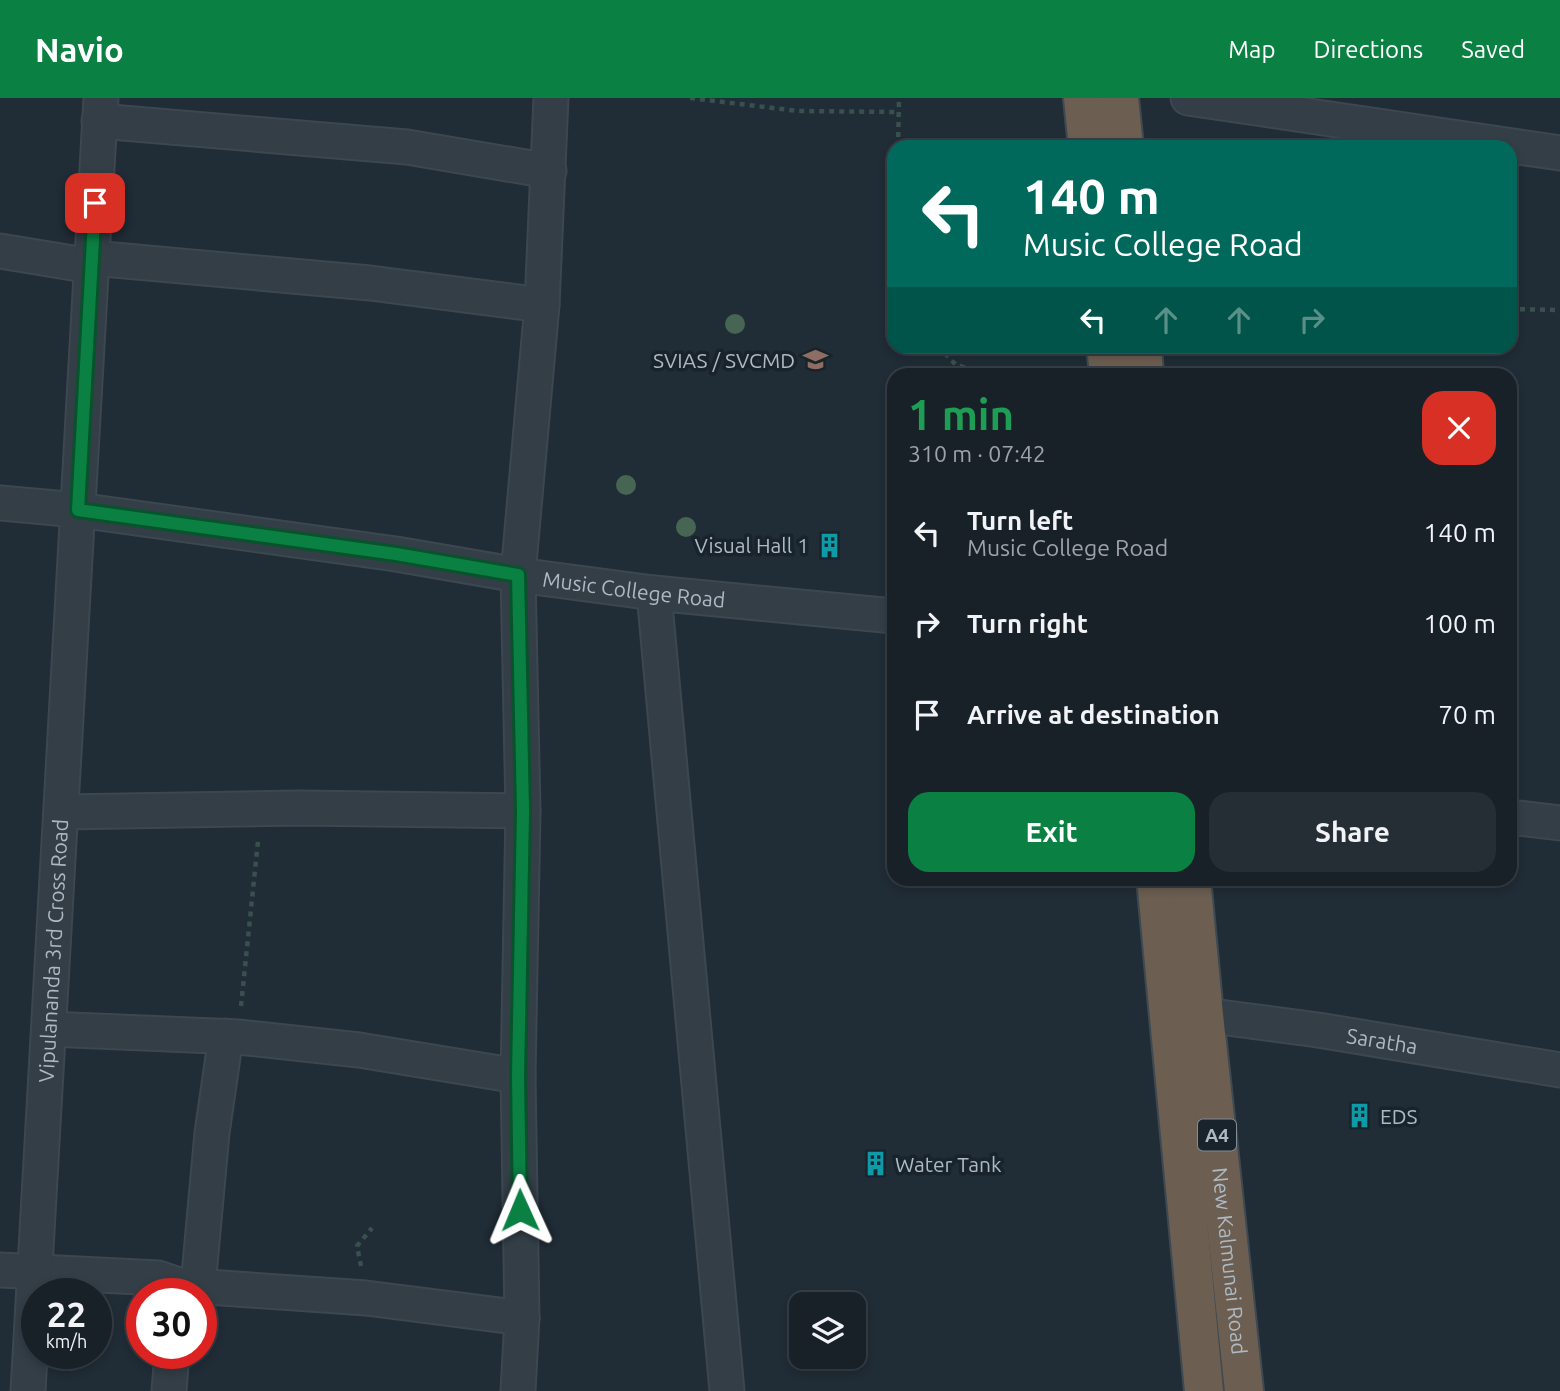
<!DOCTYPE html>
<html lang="en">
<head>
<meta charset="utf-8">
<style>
	:root { --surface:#182128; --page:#252e34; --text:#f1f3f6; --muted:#9fa3a8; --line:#363e45; --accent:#0b8043 }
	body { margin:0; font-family:Ubuntu,sans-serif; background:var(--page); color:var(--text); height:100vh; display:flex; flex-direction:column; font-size:26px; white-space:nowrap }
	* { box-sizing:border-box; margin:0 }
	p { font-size:23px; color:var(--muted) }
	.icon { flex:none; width:38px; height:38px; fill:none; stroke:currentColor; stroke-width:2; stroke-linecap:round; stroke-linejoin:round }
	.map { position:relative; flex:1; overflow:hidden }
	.sheet { position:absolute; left:887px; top:270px; width:630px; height:518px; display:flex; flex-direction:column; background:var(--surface); border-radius:21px; box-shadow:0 4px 10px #0003,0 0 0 2px var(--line) }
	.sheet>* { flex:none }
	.hud { position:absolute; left:887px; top:42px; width:630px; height:214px; border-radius:21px; box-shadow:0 4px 10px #0003,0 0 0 2px var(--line); background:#00695c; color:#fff; overflow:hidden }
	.controls { position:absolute; left:789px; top:1194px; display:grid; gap:14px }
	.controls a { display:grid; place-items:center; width:77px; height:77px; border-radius:14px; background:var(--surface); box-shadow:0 4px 10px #0003,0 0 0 2px var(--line); font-size:35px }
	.speed { position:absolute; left:21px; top:1180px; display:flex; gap:14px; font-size:35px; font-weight:700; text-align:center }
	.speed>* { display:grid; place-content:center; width:91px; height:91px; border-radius:50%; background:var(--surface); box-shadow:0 4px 10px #0003,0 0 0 2px var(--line); line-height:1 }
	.speed small { font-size:18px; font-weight:400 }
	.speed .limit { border:10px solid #d22; background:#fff; color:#111 }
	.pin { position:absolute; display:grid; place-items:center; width:60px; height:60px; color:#fff; margin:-30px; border-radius:14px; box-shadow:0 4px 10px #0006 }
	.me { position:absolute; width:77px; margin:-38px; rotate:359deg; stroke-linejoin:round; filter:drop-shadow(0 0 5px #0008) }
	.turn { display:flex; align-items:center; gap:24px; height:147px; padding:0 21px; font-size:32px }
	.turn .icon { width:91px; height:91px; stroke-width:2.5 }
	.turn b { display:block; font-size:49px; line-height:60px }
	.lanes { display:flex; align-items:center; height:66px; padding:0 21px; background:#0003; justify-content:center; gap:35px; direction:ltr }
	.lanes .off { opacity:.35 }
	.round { display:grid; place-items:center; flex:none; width:74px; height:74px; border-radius:21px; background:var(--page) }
	.overview { display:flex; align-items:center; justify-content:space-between; height:119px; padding:0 21px }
	h1 { font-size:42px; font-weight:700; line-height:52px; color:#1e9e55 }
	.primary-button { display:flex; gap:14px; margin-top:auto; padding:14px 21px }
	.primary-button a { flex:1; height:80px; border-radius:21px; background:var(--accent); color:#fff; font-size:28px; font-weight:700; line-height:80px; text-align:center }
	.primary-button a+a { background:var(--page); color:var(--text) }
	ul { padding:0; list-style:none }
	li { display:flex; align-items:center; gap:21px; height:91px; padding:0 21px }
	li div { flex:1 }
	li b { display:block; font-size:26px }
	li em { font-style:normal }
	header { display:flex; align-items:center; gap:42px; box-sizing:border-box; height:98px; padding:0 35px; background:var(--accent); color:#fff }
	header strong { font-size:33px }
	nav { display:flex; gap:38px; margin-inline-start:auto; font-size:24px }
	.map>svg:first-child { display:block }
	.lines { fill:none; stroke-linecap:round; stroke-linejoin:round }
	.minor-casing { stroke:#3d4750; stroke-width:37 }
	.highway-casing { stroke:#3e4951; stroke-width:42 }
	.path { stroke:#3a504f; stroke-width:4.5; stroke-dasharray:5 5; stroke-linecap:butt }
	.minor { stroke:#333e47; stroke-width:33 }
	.highway { stroke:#6c5e51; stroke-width:38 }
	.tree { fill:#466553 }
	.route-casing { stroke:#07532c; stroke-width:18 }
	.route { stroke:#0b8043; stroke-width:12 }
	.labels { text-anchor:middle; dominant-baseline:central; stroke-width:7; stroke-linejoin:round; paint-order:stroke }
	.shield { fill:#19232b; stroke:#818c95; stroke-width:2 }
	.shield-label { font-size:19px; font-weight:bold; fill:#adb9c3 }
	.poi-label { font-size:21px; fill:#adb9c3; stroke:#19232b; text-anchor:end }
	.street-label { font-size:21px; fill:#adb9c3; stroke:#19232b }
</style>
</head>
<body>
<header>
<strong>Navio</strong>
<nav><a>Map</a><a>Directions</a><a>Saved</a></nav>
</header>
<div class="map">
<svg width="1560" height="1293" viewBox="0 0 1560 1293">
	<rect width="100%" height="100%" fill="#202c36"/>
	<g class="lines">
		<defs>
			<g id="minor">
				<path d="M 1188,0 L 1560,55"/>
				<path d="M 99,23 L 407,49 L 549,73"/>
				<path d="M 0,153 L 91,168"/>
				<path d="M 92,160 L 370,185 L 542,207"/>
				<path id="s1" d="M 0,405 L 78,412 L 396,456 L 518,477 L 654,495 L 894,518"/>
				<path d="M 654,495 L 727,1293"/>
				<path d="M 62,714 L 298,710 L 523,713"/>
				<path d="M 1510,719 L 1560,725"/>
				<path id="s2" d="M 1204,917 L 1318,932 L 1560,972"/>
				<path d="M 49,931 L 238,939 L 359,952 L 518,978"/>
				<path d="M 0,1172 L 158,1180 L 179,1187 L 366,1200 L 522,1220"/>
				<path d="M 198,1188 L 212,1035 L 226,938"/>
				<path id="s3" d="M 28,1293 L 101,0"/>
				<path d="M 169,1293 L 172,1255"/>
				<path d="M 518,1293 L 522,1220 L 518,978 L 523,713 L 518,477 L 542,207 L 551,0"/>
			</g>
			<g id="highway">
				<path d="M 1083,0 L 1088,49"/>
				<path d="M 1119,0 L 1124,49"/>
				<path d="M 1106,248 L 1109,276"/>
				<path d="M 1142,248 L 1144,276"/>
				<path d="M 1156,780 L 1204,1293"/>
				<path id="s4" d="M 1191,780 L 1204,917 L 1244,1293"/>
			</g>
		</defs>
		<!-- minor casing -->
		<use href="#minor" class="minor-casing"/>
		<!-- highway casing -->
		<use href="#highway" class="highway-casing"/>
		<!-- path -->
		<g class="path">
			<path d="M 690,0 L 798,13 L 898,14"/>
			<path d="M 898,49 L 899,0"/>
			<path d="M 1510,211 L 1560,212"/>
			<path d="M 938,248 L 956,267 L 988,276"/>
			<path d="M 241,908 L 258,743"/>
			<path d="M 361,1168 L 357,1148 L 372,1130"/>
		</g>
		<!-- minor -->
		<use href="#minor" class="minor"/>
		<!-- highway -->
		<use href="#highway" class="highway"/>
	</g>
	<!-- trees -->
	<g class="tree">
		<circle cx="735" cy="226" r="10"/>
		<circle cx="626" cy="387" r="10"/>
		<circle cx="686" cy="429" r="10"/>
	</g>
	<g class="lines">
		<defs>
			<path id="route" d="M 95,105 L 78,412 L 396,456 L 518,477 L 523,713 L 518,978 L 520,1112"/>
		</defs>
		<!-- route casing -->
		<use href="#route" class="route-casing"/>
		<!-- route -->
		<use href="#route" class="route"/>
	</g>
	<!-- icons -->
	<defs>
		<symbol id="university-bare" viewBox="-9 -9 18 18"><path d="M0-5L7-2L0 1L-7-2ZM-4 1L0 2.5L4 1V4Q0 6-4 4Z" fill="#8d6e63" stroke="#19232b" stroke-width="2.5" paint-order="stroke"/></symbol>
		<symbol id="building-bare" viewBox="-9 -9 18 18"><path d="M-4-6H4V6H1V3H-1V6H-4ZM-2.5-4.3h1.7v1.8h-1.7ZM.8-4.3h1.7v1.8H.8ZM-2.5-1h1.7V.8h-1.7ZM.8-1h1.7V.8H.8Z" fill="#0f9aa8" stroke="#19232b" stroke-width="2.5" paint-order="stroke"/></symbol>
	</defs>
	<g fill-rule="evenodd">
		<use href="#university-bare" x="798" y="244" width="35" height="35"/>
		<use href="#building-bare" x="812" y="430" width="35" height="35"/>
		<use href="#building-bare" x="1342" y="1000" width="35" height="35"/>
		<use href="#building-bare" x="858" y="1048" width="35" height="35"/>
	</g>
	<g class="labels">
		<!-- shield labels -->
		<rect class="shield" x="1198" y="1021.5" width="38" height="31" rx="5"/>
		<g class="shield-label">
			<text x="1217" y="1037">A4</text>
		</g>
		<!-- poi labels -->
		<g class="poi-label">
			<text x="795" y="262">SVIAS / SVCMD</text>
			<text x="809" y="447">Visual Hall 1</text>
			<text x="1380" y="1018" text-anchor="start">EDS</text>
			<text x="895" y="1066" text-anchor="start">Water Tank</text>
		</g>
		<!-- street labels -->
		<g class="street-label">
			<text stroke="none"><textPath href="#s1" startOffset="640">Music College Road</textPath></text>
			<text stroke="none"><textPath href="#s3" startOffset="441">Vipulananda 3rd Cross Road</textPath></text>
			<text stroke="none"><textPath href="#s2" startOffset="180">Saratha</textPath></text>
			<text stroke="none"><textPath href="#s4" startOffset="385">New Kalmunai Road</textPath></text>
		</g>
	</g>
</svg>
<div class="controls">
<a><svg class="icon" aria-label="layers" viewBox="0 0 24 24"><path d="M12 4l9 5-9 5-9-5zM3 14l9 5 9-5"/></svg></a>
</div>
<div class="speed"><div>22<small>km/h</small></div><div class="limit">30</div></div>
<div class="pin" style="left:95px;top:105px;background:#d93025"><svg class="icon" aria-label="arrive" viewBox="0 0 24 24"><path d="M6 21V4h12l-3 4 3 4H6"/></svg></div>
<svg class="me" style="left:520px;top:1112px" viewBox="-20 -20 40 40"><path d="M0-17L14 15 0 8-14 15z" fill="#0b8043" stroke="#fff" stroke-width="4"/></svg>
<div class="hud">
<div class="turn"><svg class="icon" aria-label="left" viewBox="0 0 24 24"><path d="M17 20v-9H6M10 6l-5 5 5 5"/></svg><div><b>140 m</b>Music College Road</div></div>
<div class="lanes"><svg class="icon" aria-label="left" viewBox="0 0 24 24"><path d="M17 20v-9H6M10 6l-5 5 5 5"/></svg><svg class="icon off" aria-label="ahead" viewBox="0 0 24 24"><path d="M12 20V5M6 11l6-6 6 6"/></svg><svg class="icon off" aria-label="ahead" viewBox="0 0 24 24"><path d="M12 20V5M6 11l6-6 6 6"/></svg><svg class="icon off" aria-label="right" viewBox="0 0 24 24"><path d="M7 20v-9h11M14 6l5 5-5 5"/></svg></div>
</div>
<section class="sheet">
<div class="overview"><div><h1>1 min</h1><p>310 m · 07:42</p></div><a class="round" style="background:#d93025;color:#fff"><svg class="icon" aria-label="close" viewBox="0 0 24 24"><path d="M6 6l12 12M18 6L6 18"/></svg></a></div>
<ul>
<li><svg class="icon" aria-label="left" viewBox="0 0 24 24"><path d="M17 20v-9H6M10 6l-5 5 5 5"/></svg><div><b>Turn left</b><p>Music College Road</p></div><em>140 m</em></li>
<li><svg class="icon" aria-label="right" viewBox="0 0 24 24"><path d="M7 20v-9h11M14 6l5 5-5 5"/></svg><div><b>Turn right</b></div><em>100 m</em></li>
<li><svg class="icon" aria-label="arrive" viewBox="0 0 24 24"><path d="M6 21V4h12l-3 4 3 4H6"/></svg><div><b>Arrive at destination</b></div><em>70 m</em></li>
</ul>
<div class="primary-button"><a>Exit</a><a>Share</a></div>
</section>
</div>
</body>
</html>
